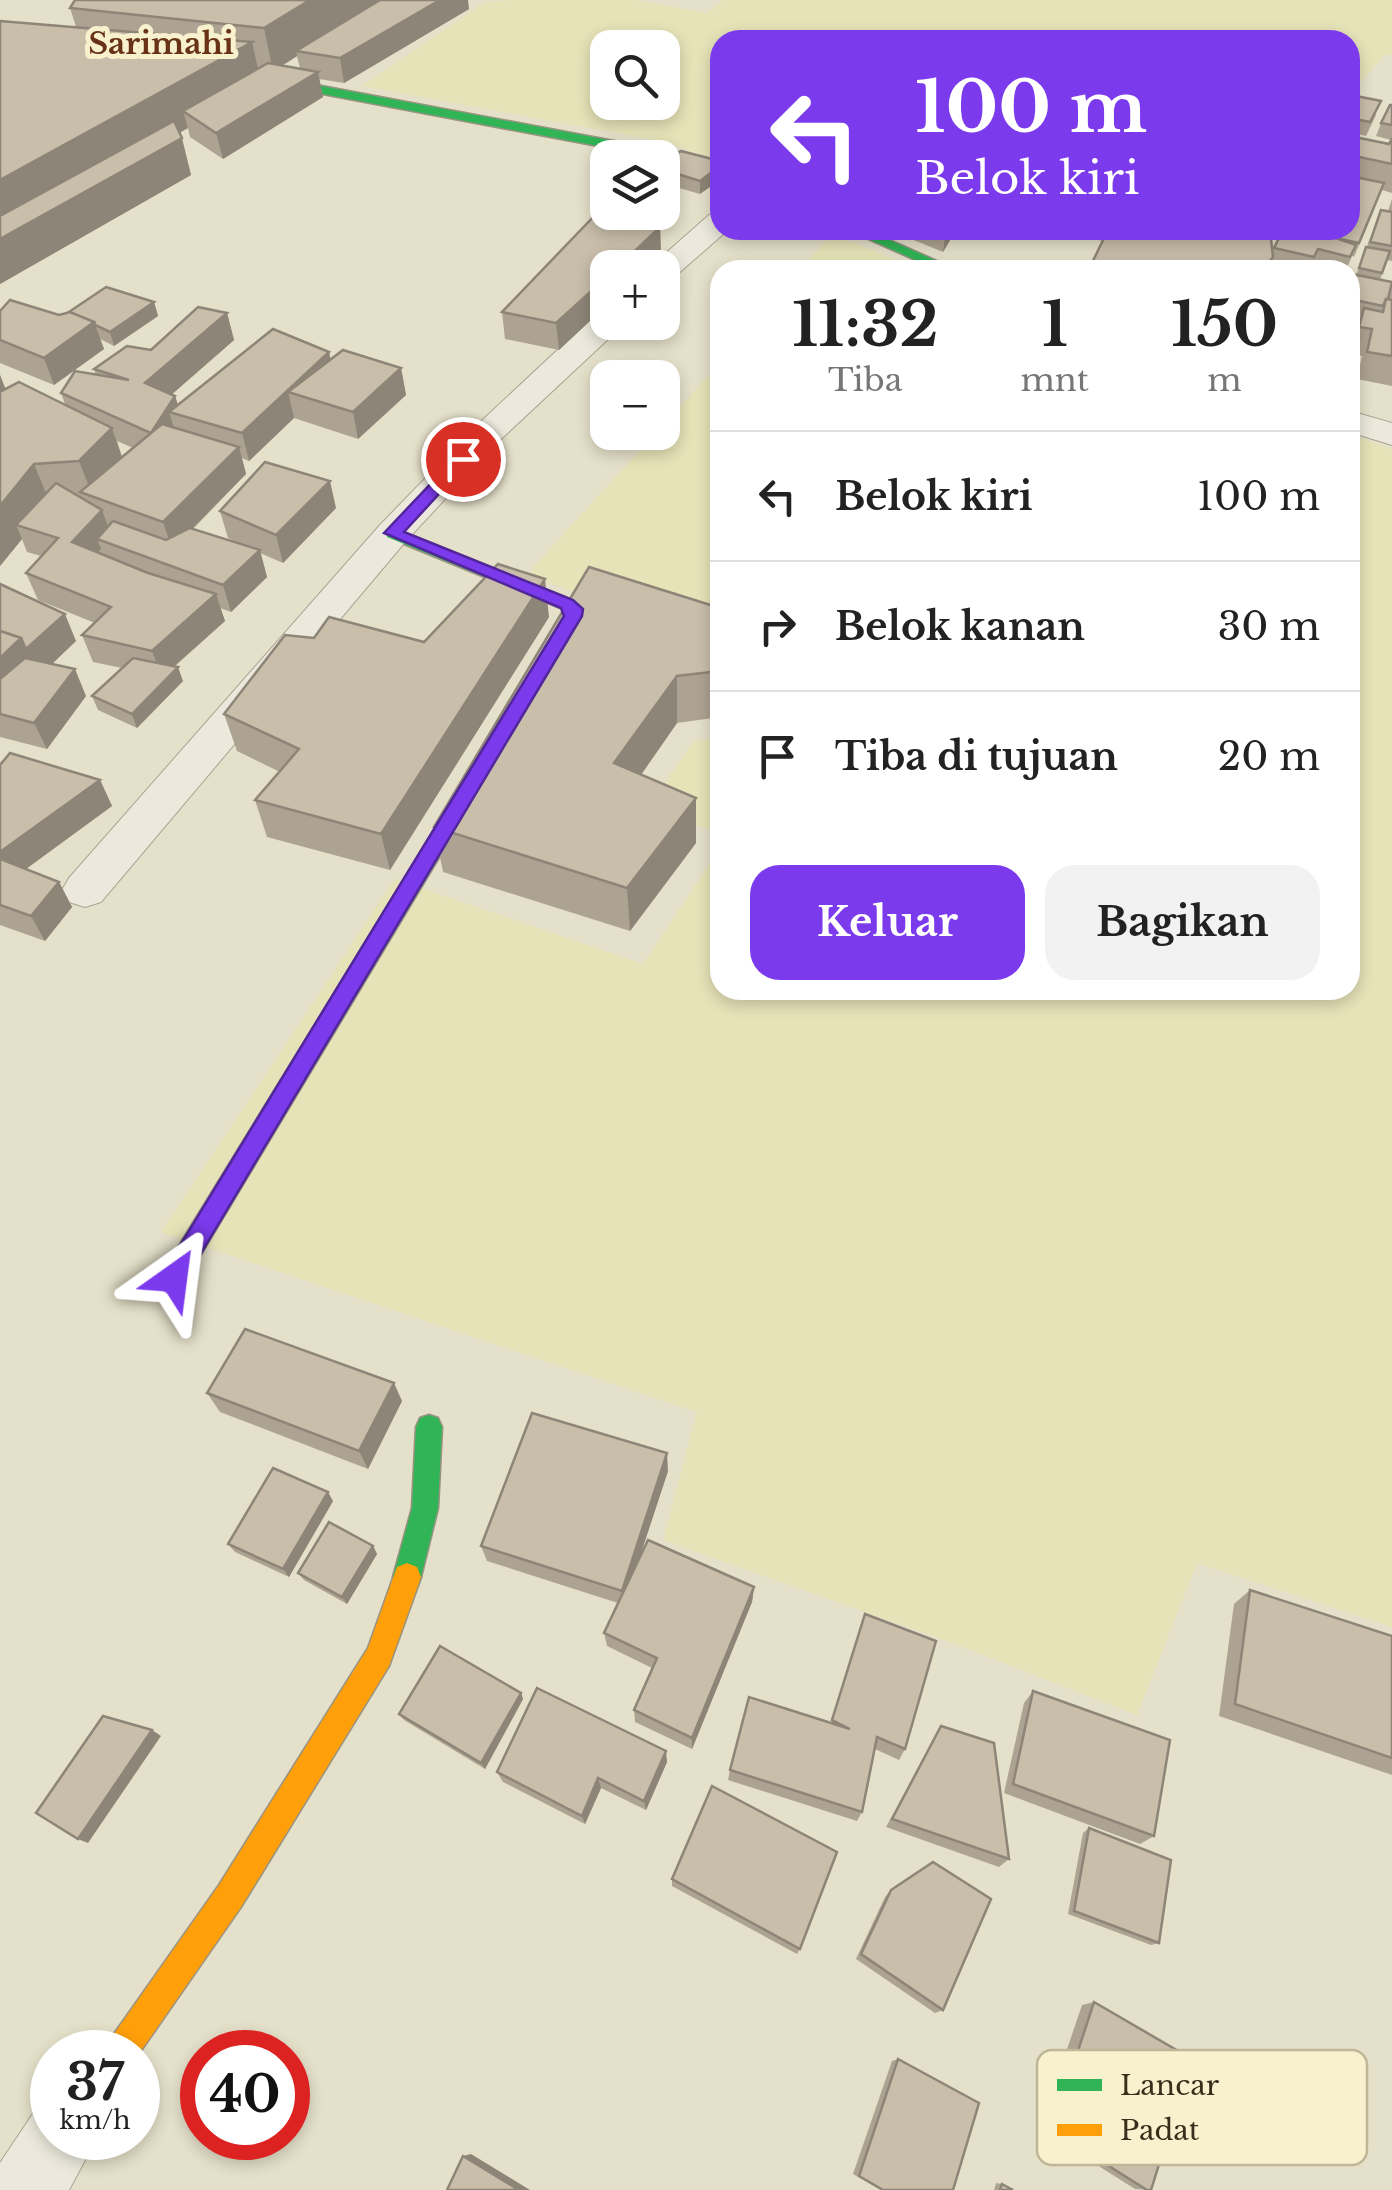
<!DOCTYPE html>
<html lang="id">
<head>
<meta charset="utf-8">
<style>
	:root { --surface:#fff; --page:#f2f2f2; --text:#222; --muted:#767676; --line:#e0e0e0; --accent:#7c3aed }
	body { margin:0; font-family:"Libre Baskerville",serif; background:var(--page); color:var(--text); height:100vh; display:flex; flex-direction:column; font-size:38px; white-space:nowrap }
	* { box-sizing:border-box; margin:0 }
	p { font-size:32px; color:var(--muted) }
	.icon { flex:none; width:55px; height:55px; fill:none; stroke:currentColor; stroke-width:2; stroke-linecap:round; stroke-linejoin:round }
	.map { position:relative; flex:1; overflow:hidden }
	.sheet { position:absolute; left:710px; top:260px; width:650px; height:740px; display:flex; flex-direction:column; background:var(--surface); border-radius:30px; box-shadow:0 5px 15px #0003 }
	.sheet>* { flex:none }
	.banner { position:absolute; left:710px; top:30px; width:650px; height:210px; border-radius:30px; box-shadow:0 5px 15px #0003; background:#7c3aed; color:#fff; overflow:hidden }
	.buttons { position:absolute; left:590px; top:30px; display:grid; gap:20px }
	.buttons a { display:grid; place-items:center; width:90px; height:90px; border-radius:20px; background:var(--surface); box-shadow:0 5px 15px #0003; font-size:50px }
	.speed { position:absolute; left:30px; top:2030px; display:flex; gap:20px; font-size:50px; font-weight:700; text-align:center }
	.speed>* { display:grid; place-content:center; width:130px; height:130px; border-radius:50%; background:var(--surface); box-shadow:0 5px 15px #0003; line-height:1 }
	.speed small { font-size:25px; font-weight:400 }
	.speed .limit { border:15px solid #d22; background:#fff; color:#111 }
	.pin { position:absolute; display:grid; place-items:center; width:85px; height:85px; color:#fff; margin:-42px; border:5px solid #fff; border-radius:50%; box-shadow:0 2px 10px #0007 }
	.me { position:absolute; width:110px; margin:-55px; rotate:31deg; stroke-linejoin:round; filter:drop-shadow(0 0 8px #0008) }
	.turn { display:flex; align-items:center; gap:35px; height:210px; padding:0 40px; font-size:45px }
	.turn .icon { width:130px; height:130px; stroke-width:2.5 }
	.turn b { display:block; font-size:70px; line-height:85px }
	.eta { display:flex; justify-content:space-evenly; align-items:center; height:170px; text-align:center }
	.eta b { font-size:60px; font-weight:700; line-height:70px }
	.cta { display:flex; gap:20px; margin-top:auto; padding:20px 40px }
	.cta a { flex:1; height:115px; border-radius:30px; background:var(--accent); color:#fff; font-size:40px; font-weight:700; line-height:115px; text-align:center }
	.cta a+a { background:var(--page); color:var(--text) }
	ul { padding:0; list-style:none }
	li { display:flex; align-items:center; gap:30px; height:130px; padding:0 40px; border-top:2px solid var(--line) }
	li div { flex:1 }
	li b { display:block; font-size:38px }
	li em { font-style:normal }
	.map>svg:first-child { display:block }
	.farmland { fill:#e6e3b8; fill-rule:evenodd }
	.lines { fill:none; stroke-linecap:round; stroke-linejoin:round }
	.street-casing { stroke:#aaa493; stroke-width:2 }
	.fast-casing { stroke:#999383; stroke-width:3 }
	.slow-casing { stroke:#999383; stroke-width:3 }
	.street { fill:#ece9dc; fill-rule:evenodd }
	.fast { fill:#30b455; fill-rule:evenodd }
	.slow { fill:#ff9f0a; fill-rule:evenodd }
	.wall { fill:#ada392; fill-rule:evenodd }
	.shaded-wall { fill:#8d8577 }
	.building { fill:#c9beaa; stroke:#8d8577; stroke-width:2.5 }
	.route { fill:#7c3aed; stroke:#51269a; stroke-width:2.5 }
	.labels { text-anchor:middle; dominant-baseline:central; stroke-width:10; stroke-linejoin:round; paint-order:stroke }
	.far-quarter-label { font-size:30px; font-weight:bold; fill:#683217; stroke:#f8f1cd }
	.key { fill:#f8f1cd; stroke:#bfb698; stroke-width:2.5 }
	.key-label { font-size:28px; fill:#392d1b }
</style>
</head>
<body>
<div class="map">
<svg width="1392" height="2190" viewBox="0 0 1392 2190">
	<rect width="100%" height="100%" fill="#e5e0c9"/>
	<!-- farmland -->
	<g class="farmland">
		<path d="M 512,0 L 636,0 L 707,13 L 723,0 L 1392,0 L 1392,55 L 1386,54 L 1350,93 L 1350,40 L 720,40 L 720,163 L 670,143 L 362,86 L 485,2 ZM 608,48 L 662,48 L 662,102 L 608,102 Z"/>
		<path d="M 831,234 L 922,270 L 800,270 Z"/>
		<path d="M 720,363 L 720,644 L 530,576 L 535,565 L 656,433 L 662,432 L 663,426 Z"/>
		<path d="M 1350,435 L 1392,449 L 1392,1627 L 1197,1563 L 1137,1715 L 955,1644 L 663,1540 L 697,1412 L 161,1232 L 395,879 L 643,964 L 720,848 L 720,990 L 1350,990 Z"/>
		<path d="M 720,737 L 720,833 L 647,808 L 693,742 Z"/>
	</g>
	<g class="lines">
		<defs>
			<g id="street">
				<path d="M 720,212 L 720,230 L 728,230 L 673,278 L 662,280 L 662,268 L 649,268 L 709,215 Z"/>
				<path d="M 608,311 L 608,322 L 623,322 L 620,328 L 499,441 L 406,541 L 101,902 L 85,907 L 69,902 L 62,890 L 69,878 L 380,525 L 475,427 L 596,314 Z"/>
				<path d="M 1350,411 L 1392,423 L 1392,445 L 1350,432 Z"/>
				<path d="M 52,2104 L 52,2138 L 97,2138 L 69,2190 L 0,2190 L 0,2163 L 34,2112 Z"/>
			</g>
			<g id="fast">
				<path d="M 247,72 L 720,161 L 720,169 L 243,79 L 243,73 Z"/>
				<path d="M 848,230 L 867,230 L 957,270 L 938,270 Z"/>
				<path d="M 393,528 L 577,602 L 582,616 L 549,670 L 543,672 L 534,666 L 564,616 L 563,609 L 387,537 L 387,529 Z"/>
				<path d="M 476,772 L 486,779 L 182,1286 L 173,1289 L 164,1286 L 161,1278 L 164,1270 L 469,774 Z"/>
				<path d="M 429,1415 L 438,1418 L 442,1427 L 438,1508 L 421,1577 L 417,1587 L 407,1591 L 397,1587 L 393,1577 L 412,1508 L 416,1427 L 420,1418 Z"/>
			</g>
			<path id="slow" d="M 407,1563 L 417,1567 L 421,1577 L 389,1666 L 241,1907 L 138,2055 L 104,2052 L 109,2041 L 219,1885 L 368,1648 L 397,1567 Z"/>
		</defs>
		<!-- street casing -->
		<use href="#street" class="street-casing"/>
		<!-- fast casing -->
		<use href="#fast" class="fast-casing"/>
		<!-- slow casing -->
		<use href="#slow" class="slow-casing"/>
		<!-- street -->
		<use href="#street" class="street"/>
		<!-- fast -->
		<use href="#fast" class="fast"/>
		<!-- slow -->
		<use href="#slow" class="slow"/>
	</g>
	<!-- wall -->
	<g class="wall">
		<path d="M 70,8 L 469,9 L 344,83 L 319,79 L 323,97 L 223,159 L 190,137 L 188,128 L 179,133 L 191,175 L 0,284 L 0,21 L 76,27 ZM 297,56 L 300,68 L 282,65 L 287,63 Z"/>
		<path d="M 1350,97 L 1376,115 L 1366,136 L 1350,132 Z"/>
		<path d="M 1392,105 L 1392,193 L 1382,190 L 1354,257 L 1352,256 L 1346,270 L 1313,263 L 1309,270 L 1306,270 L 1272,262 L 1269,270 L 1089,270 L 1103,241 L 1060,230 L 1270,230 L 1272,252 L 1274,248 L 1350,230 L 1350,136 L 1389,144 L 1391,140 L 1376,136 L 1381,123 Z"/>
		<path d="M 662,160 L 720,161 L 700,194 L 662,183 Z"/>
		<path d="M 1392,199 L 1392,261 L 1387,260 L 1380,280 L 1392,282 L 1392,386 L 1357,379 L 1362,356 L 1350,354 L 1354,335 L 1361,316 L 1350,314 L 1350,278 L 1356,275 L 1381,210 L 1388,211 Z"/>
		<path d="M 660,227 L 661,254 L 608,268 L 608,304 L 559,350 L 505,339 L 502,312 Z"/>
		<path d="M 889,230 L 956,230 L 943,252 Z"/>
		<path d="M 154,302 L 158,316 L 114,346 L 100,339 L 104,349 L 54,385 L 0,363 L 0,311 L 59,315 Z"/>
		<path d="M 227,313 L 234,340 L 171,395 L 175,396 L 178,405 L 329,352 L 331,360 L 401,368 L 406,395 L 358,439 L 294,418 L 249,461 L 242,458 L 246,474 L 193,529 L 238,543 L 228,538 L 220,511 L 336,508 L 283,563 L 260,553 L 267,577 L 231,612 L 220,608 L 225,621 L 174,667 L 183,681 L 137,728 L 98,710 L 92,696 L 122,668 L 93,662 L 82,635 L 95,623 L 38,600 L 26,573 L 41,556 L 27,552 L 22,539 L 0,566 L 0,375 L 5,389 L 65,404 L 61,393 L 96,375 L 94,369 L 151,350 ZM 117,441 L 133,448 L 122,457 Z"/>
		<path d="M 0,584 L 76,641 L 51,664 L 86,696 L 47,749 L 0,737 Z"/>
		<path d="M 720,608 L 720,717 L 677,723 L 641,775 L 696,843 L 630,931 L 443,872 L 434,827 Z"/>
		<path d="M 549,617 L 390,870 L 267,837 L 255,800 L 280,772 L 237,751 L 224,714 L 314,638 L 424,642 Z"/>
		<path d="M 0,765 L 100,780 L 112,806 L 26,869 L 59,882 L 72,907 L 45,941 L 0,925 Z"/>
		<path d="M 207,1393 L 402,1401 L 368,1469 L 220,1412 Z"/>
		<path d="M 668,1471 L 639,1558 L 754,1587 L 752,1602 L 692,1749 L 635,1722 L 634,1710 L 652,1668 L 607,1646 L 604,1633 L 618,1603 L 487,1561 L 481,1546 Z"/>
		<path d="M 333,1501 L 289,1577 L 235,1552 L 228,1544 Z"/>
		<path d="M 373,1546 L 377,1554 L 347,1604 L 304,1580 L 298,1573 Z"/>
		<path d="M 1250,1590 L 1392,1636 L 1392,1775 L 1219,1716 L 1234,1604 Z"/>
		<path d="M 865,1614 L 905,1749 L 899,1760 L 875,1749 L 862,1812 L 857,1821 L 728,1780 L 730,1770 L 831,1723 Z"/>
		<path d="M 1033,1691 L 1154,1836 L 1140,1844 L 1004,1793 L 1024,1703 Z"/>
		<path d="M 521,1693 L 523,1699 L 485,1769 L 404,1720 L 399,1714 Z"/>
		<path d="M 941,1726 L 1009,1859 L 999,1867 L 886,1827 Z"/>
		<path d="M 667,1762 L 646,1810 L 601,1788 L 585,1824 L 503,1782 L 497,1772 Z"/>
		<path d="M 1089,1828 L 1159,1943 L 1151,1945 L 1068,1914 L 1083,1833 Z"/>
		<path d="M 672,1879 L 800,1949 L 797,1954 L 672,1886 Z"/>
		<path d="M 891,1890 L 943,2010 L 935,2013 L 856,1959 L 885,1897 Z"/>
		<path d="M 1094,2002 L 1151,2190 L 1135,2189 L 1040,2129 L 1082,2005 Z"/>
		<path d="M 898,2059 L 953,2190 L 881,2190 L 853,2174 L 892,2061 Z"/>
		<path d="M 996,2183 L 1002,2184 L 1013,2190 L 994,2190 Z"/>
	</g>
	<!-- shaded-wall -->
	<g class="shaded-wall">
		<path d="M 310,0 L 387,0 L 296,51 L 297,56 L 273,71 L 264,28 Z"/>
		<path d="M 440,0 L 468,0 L 469,9 L 344,83 L 340,58 Z"/>
		<path d="M 252,42 L 262,86 L 183,111 L 188,128 L 0,234 L 0,180 Z"/>
		<path d="M 318,72 L 323,97 L 223,159 L 216,133 Z"/>
		<path d="M 182,138 L 191,175 L 0,284 L 0,239 Z"/>
		<path d="M 720,166 L 720,180 L 700,194 L 700,181 Z"/>
		<path d="M 660,227 L 661,254 L 646,268 L 617,268 Z"/>
		<path d="M 946,230 L 956,230 L 943,252 Z"/>
		<path d="M 608,276 L 608,304 L 559,350 L 556,323 Z"/>
		<path d="M 154,302 L 158,316 L 114,346 L 110,332 Z"/>
		<path d="M 227,313 L 234,340 L 154,410 L 145,383 Z"/>
		<path d="M 94,322 L 104,349 L 54,385 L 44,358 Z"/>
		<path d="M 329,352 L 335,379 L 288,392 L 294,418 L 249,461 L 242,433 Z"/>
		<path d="M 401,368 L 406,395 L 358,439 L 353,412 Z"/>
		<path d="M 0,375 L 14,410 L 0,422 Z"/>
		<path d="M 175,396 L 181,415 L 169,412 L 176,435 L 151,433 Z"/>
		<path d="M 112,428 L 125,466 L 94,499 L 79,461 Z"/>
		<path d="M 239,447 L 246,474 L 172,549 L 163,522 Z"/>
		<path d="M 34,464 L 50,503 L 16,525 L 22,539 L 0,566 L 0,506 Z"/>
		<path d="M 330,481 L 336,508 L 283,563 L 276,535 Z"/>
		<path d="M 102,510 L 112,537 L 97,539 L 101,549 L 82,569 L 72,542 Z"/>
		<path d="M 260,550 L 267,577 L 231,612 L 223,585 Z"/>
		<path d="M 545,579 L 549,617 L 390,870 L 381,834 Z"/>
		<path d="M 216,594 L 225,621 L 162,677 L 152,651 Z"/>
		<path d="M 65,614 L 76,641 L 0,714 L 0,658 L 21,638 Z"/>
		<path d="M 178,667 L 183,681 L 137,728 L 132,714 Z"/>
		<path d="M 75,669 L 86,696 L 47,749 L 34,723 Z"/>
		<path d="M 677,676 L 677,723 L 617,809 L 614,763 Z"/>
		<path d="M 100,780 L 112,806 L 8,882 L 0,867 L 0,852 Z"/>
		<path d="M 696,798 L 696,843 L 630,931 L 627,888 Z"/>
		<path d="M 59,882 L 72,907 L 45,941 L 31,916 Z"/>
		<path d="M 394,1383 L 402,1401 L 368,1469 L 359,1451 Z"/>
		<path d="M 667,1453 L 668,1471 L 624,1605 L 622,1591 Z"/>
		<path d="M 328,1492 L 333,1501 L 289,1577 L 283,1569 Z"/>
		<path d="M 373,1546 L 377,1554 L 347,1604 L 342,1597 Z"/>
		<path d="M 754,1587 L 752,1602 L 692,1749 L 692,1738 Z"/>
		<path d="M 521,1693 L 523,1699 L 485,1769 L 481,1763 Z"/>
		<path d="M 152,1730 L 161,1736 L 88,1843 L 78,1839 Z"/>
		<path d="M 666,1751 L 667,1762 L 646,1810 L 644,1801 Z"/>
		<path d="M 598,1778 L 601,1788 L 585,1824 L 582,1816 Z"/>
		<path d="M 471,2154 L 530,2190 L 519,2190 L 463,2156 Z"/>
	</g>
	<!-- building -->
	<g class="building">
		<path d="M 75,0 L 310,0 L 264,28 L 70,8 Z"/>
		<path d="M 380,0 L 440,0 L 340,58 L 296,51 Z"/>
		<path d="M 0,21 L 252,42 L 0,180 Z"/>
		<path d="M 268,63 L 318,72 L 216,133 L 183,111 Z"/>
		<path d="M 1351,95 L 1381,101 L 1370,122 L 1350,118 Z"/>
		<path d="M 1390,105 L 1392,105 L 1392,125 L 1381,123 Z"/>
		<path d="M 174,121 L 182,138 L 0,239 L 0,216 Z"/>
		<path d="M 1350,136 L 1389,144 L 1392,139 L 1392,164 L 1350,155 Z"/>
		<path d="M 681,151 L 720,161 L 720,166 L 700,181 L 662,169 L 662,160 Z"/>
		<path d="M 1350,176 L 1384,183 L 1359,243 L 1336,238 L 1356,245 L 1350,257 L 1318,249 L 1314,257 L 1274,248 L 1283,230 L 1350,230 Z"/>
		<path d="M 1381,210 L 1392,212 L 1392,246 L 1370,242 Z"/>
		<path d="M 596,214 L 660,227 L 617,268 L 608,268 L 608,276 L 556,323 L 502,312 Z"/>
		<path d="M 1108,230 L 1270,230 L 1273,257 L 1263,270 L 1100,270 L 1090,267 Z"/>
		<path d="M 1366,247 L 1390,251 L 1382,273 L 1359,268 Z"/>
		<path d="M 1352,274 L 1392,282 L 1388,299 L 1386,299 L 1383,306 L 1350,299 L 1350,278 Z"/>
		<path d="M 106,287 L 154,302 L 110,332 L 95,325 L 94,322 L 69,312 Z"/>
		<path d="M 1386,299 L 1392,300 L 1392,356 L 1367,352 L 1372,329 L 1359,327 L 1364,308 L 1383,312 Z"/>
		<path d="M 10,300 L 59,315 L 70,312 L 94,322 L 44,358 L 0,340 L 0,311 Z"/>
		<path d="M 198,307 L 227,313 L 145,383 L 175,396 L 151,433 L 162,424 L 239,447 L 163,522 L 80,492 L 151,433 L 61,393 L 75,371 L 129,380 L 94,369 L 127,346 L 151,350 Z"/>
		<path d="M 273,329 L 329,352 L 242,433 L 169,412 Z"/>
		<path d="M 343,350 L 401,368 L 353,412 L 288,392 Z"/>
		<path d="M 19,382 L 112,428 L 79,461 L 34,464 L 0,506 L 0,392 Z"/>
		<path d="M 265,462 L 330,481 L 276,535 L 220,511 Z"/>
		<path d="M 56,483 L 102,510 L 72,542 L 148,573 L 216,594 L 152,651 L 82,635 L 111,607 L 26,573 L 58,538 L 16,525 Z"/>
		<path d="M 113,521 L 166,540 L 190,528 L 260,550 L 223,585 L 97,539 Z"/>
		<path d="M 498,564 L 545,579 L 381,834 L 255,800 L 299,749 L 224,714 L 285,635 L 314,638 L 329,617 L 424,642 Z"/>
		<path d="M 589,567 L 720,608 L 720,671 L 677,676 L 614,763 L 696,798 L 627,888 L 434,827 Z"/>
		<path d="M 0,584 L 65,614 L 26,649 L 21,638 L 0,631 Z"/>
		<path d="M 0,631 L 21,638 L 0,658 Z"/>
		<path d="M 25,658 L 75,669 L 34,723 L 0,714 L 0,679 Z"/>
		<path d="M 133,658 L 178,667 L 132,714 L 92,696 Z"/>
		<path d="M 10,753 L 100,780 L 0,852 L 0,765 Z"/>
		<path d="M 0,859 L 59,882 L 31,916 L 0,905 Z"/>
		<path d="M 245,1329 L 394,1383 L 359,1451 L 207,1393 Z"/>
		<path d="M 532,1413 L 667,1453 L 622,1591 L 481,1546 Z"/>
		<path d="M 273,1468 L 328,1492 L 283,1569 L 228,1544 Z"/>
		<path d="M 329,1522 L 373,1546 L 342,1597 L 298,1573 Z"/>
		<path d="M 648,1540 L 754,1587 L 692,1738 L 634,1710 L 657,1658 L 604,1633 Z"/>
		<path d="M 1250,1590 L 1392,1636 L 1392,1758 L 1235,1704 Z"/>
		<path d="M 865,1614 L 936,1641 L 905,1749 L 877,1737 L 862,1812 L 730,1770 L 749,1697 L 850,1729 L 832,1720 Z"/>
		<path d="M 440,1646 L 521,1693 L 481,1763 L 399,1714 Z"/>
		<path d="M 537,1688 L 666,1751 L 644,1801 L 598,1778 L 582,1816 L 497,1772 Z"/>
		<path d="M 1033,1691 L 1170,1740 L 1154,1836 L 1013,1784 Z"/>
		<path d="M 103,1716 L 152,1730 L 78,1839 L 36,1813 Z"/>
		<path d="M 941,1726 L 994,1743 L 1009,1859 L 892,1819 Z"/>
		<path d="M 712,1786 L 837,1852 L 800,1949 L 672,1879 Z"/>
		<path d="M 1089,1828 L 1171,1860 L 1159,1943 L 1074,1911 Z"/>
		<path d="M 933,1862 L 991,1899 L 943,2010 L 861,1954 L 891,1890 Z"/>
		<path d="M 1094,2002 L 1192,2059 L 1151,2190 L 1147,2190 L 1052,2130 Z"/>
		<path d="M 898,2059 L 979,2103 L 953,2190 L 883,2190 L 859,2176 Z"/>
		<path d="M 463,2156 L 519,2190 L 447,2190 Z"/>
		<path d="M 1002,2184 L 1013,2190 L 1000,2190 Z"/>
	</g>
	<!-- route -->
	<path class="route" d="M 458,455 L 471,459 L 404,532 L 573,600 L 583,609 L 582,616 L 182,1285 L 174,1289 L 165,1285 L 161,1278 L 165,1270 L 564,616 L 561,608 L 384,533 Z"/>
	<g class="labels">
		<!-- far-quarter labels -->
		<g class="far-quarter-label">
			<text x="161" y="43">Sarimahi</text>
		</g>
	</g>
	<!-- legend -->
	<rect x="1037" y="2050" width="330" height="115" rx="15" class="key"/>
	<rect x="1057" y="2079" width="45" height="12" fill="#30b455"/>
	<rect x="1057" y="2124" width="45" height="12" fill="#ff9f0a"/>
	<g class="key-label">
		<text x="1120" y="2095">Lancar</text>
		<text x="1120" y="2140">Padat</text>
	</g>
</svg>
<div class="buttons">
<a><svg class="icon" aria-label="search" viewBox="0 0 24 24"><circle cx="10" cy="10" r="6"/><path d="M15 15l6 6"/></svg></a>
<a><svg class="icon" aria-label="layers" viewBox="0 0 24 24"><path d="M12 4l9 5-9 5-9-5zM3 14l9 5 9-5"/></svg></a>
<a>+</a>
<a>−</a>
</div>
<div class="speed"><div>37<small>km/h</small></div><div class="limit">40</div></div>
<div class="pin" style="left:463px;top:459px;background:#d93025"><svg class="icon" aria-label="arrive" viewBox="0 0 24 24"><path d="M6 21V4h12l-3 4 3 4H6"/></svg></div>
<svg class="me" style="left:174px;top:1278px" viewBox="-20 -20 40 40"><path d="M0-17L14 15 0 8-14 15z" fill="#7c3aed" stroke="#fff" stroke-width="4"/></svg>
<div class="banner">
<div class="turn"><svg class="icon" aria-label="left" viewBox="0 0 24 24"><path d="M17 20v-9H6M10 6l-5 5 5 5"/></svg><div><b>100 m</b>Belok kiri</div></div>
</div>
<section class="sheet">
<div class="eta">
<div><b>11:32</b><p>Tiba</p></div>
<div><b>1</b><p>mnt</p></div>
<div><b>150</b><p>m</p></div>
</div>
<ul>
<li><svg class="icon" aria-label="left" viewBox="0 0 24 24"><path d="M17 20v-9H6M10 6l-5 5 5 5"/></svg><div><b>Belok kiri</b></div><em>100 m</em></li>
<li><svg class="icon" aria-label="right" viewBox="0 0 24 24"><path d="M7 20v-9h11M14 6l5 5-5 5"/></svg><div><b>Belok kanan</b></div><em>30 m</em></li>
<li><svg class="icon" aria-label="arrive" viewBox="0 0 24 24"><path d="M6 21V4h12l-3 4 3 4H6"/></svg><div><b>Tiba di tujuan</b></div><em>20 m</em></li>
</ul>
<div class="cta"><a>Keluar</a><a>Bagikan</a></div>
</section>
</div>
</body>
</html>
